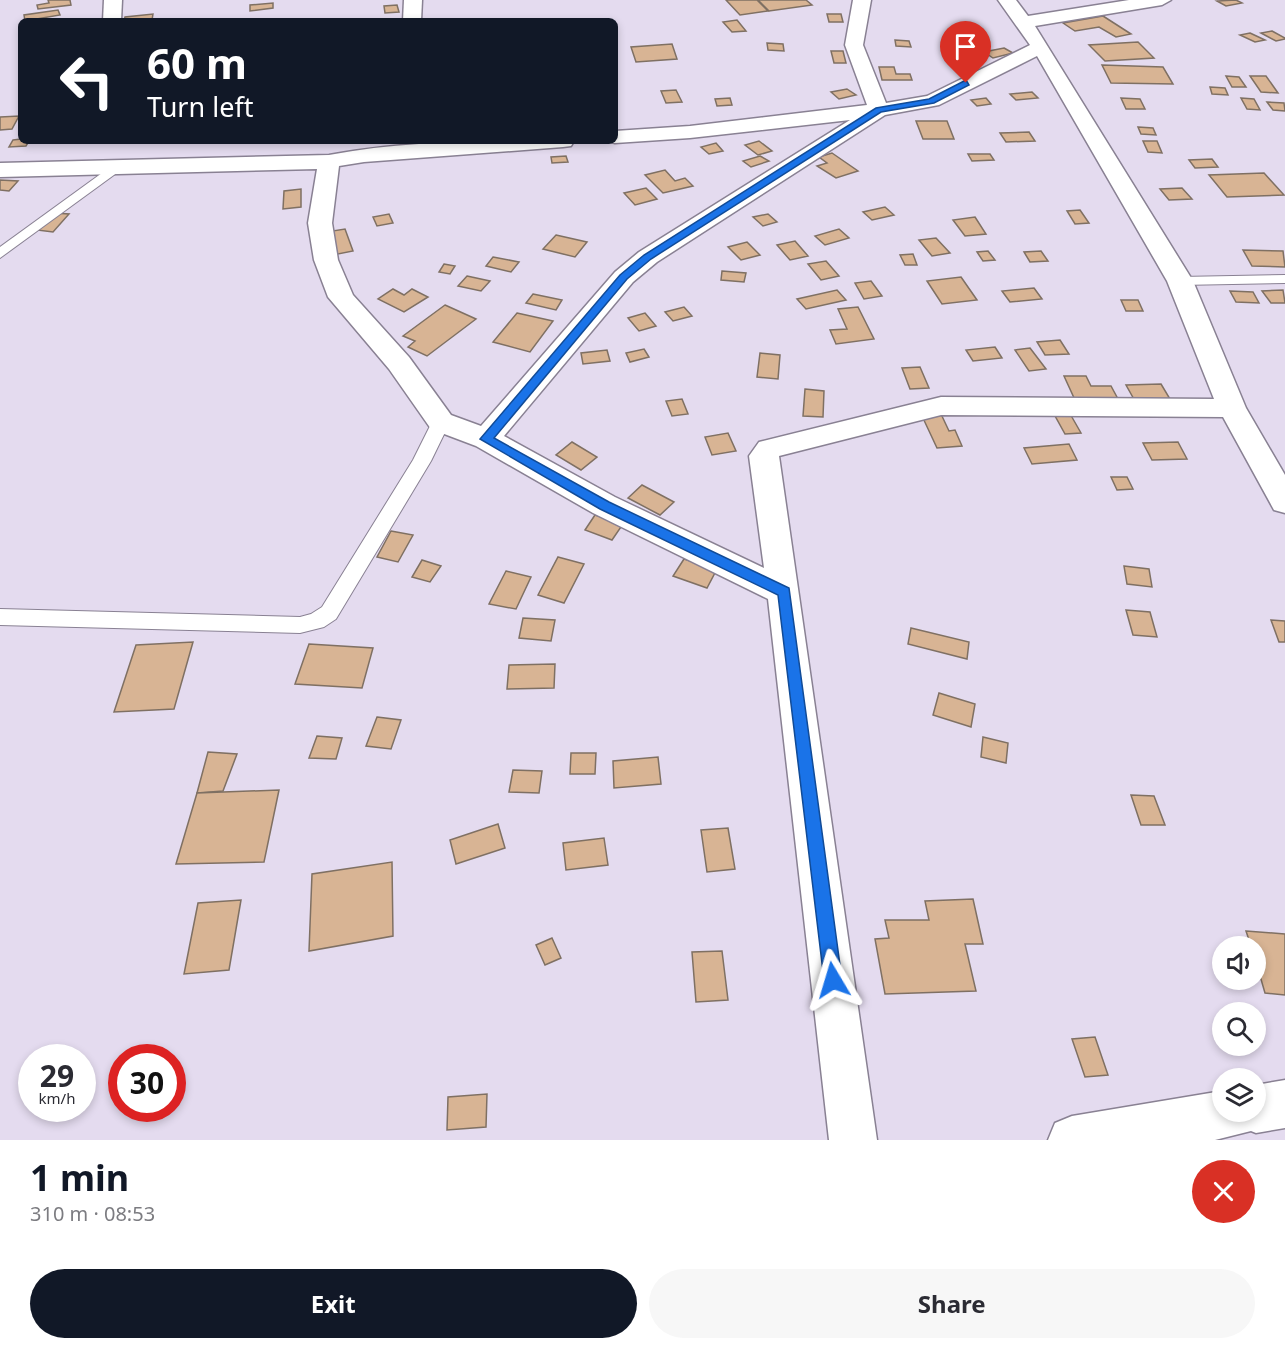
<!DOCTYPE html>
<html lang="en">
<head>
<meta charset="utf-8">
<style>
	:root { --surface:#fff; --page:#f7f7f7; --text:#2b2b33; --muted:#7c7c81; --accent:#111827 }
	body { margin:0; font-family:"Noto Sans",sans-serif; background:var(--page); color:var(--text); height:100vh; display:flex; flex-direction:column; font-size:22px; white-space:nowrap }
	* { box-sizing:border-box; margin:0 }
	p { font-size:20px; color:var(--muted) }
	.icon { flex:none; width:33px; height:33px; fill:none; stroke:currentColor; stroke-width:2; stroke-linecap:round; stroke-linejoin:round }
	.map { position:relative; height:1140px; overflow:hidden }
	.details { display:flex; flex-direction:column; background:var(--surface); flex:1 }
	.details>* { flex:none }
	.guide { position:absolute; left:18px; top:18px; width:600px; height:126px; border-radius:9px; box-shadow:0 3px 9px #0003; background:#111827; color:#fff; overflow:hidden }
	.tools { position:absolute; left:1212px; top:936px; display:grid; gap:12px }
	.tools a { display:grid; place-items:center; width:54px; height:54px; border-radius:50%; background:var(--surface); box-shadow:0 3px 9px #0003; font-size:30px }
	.speed { position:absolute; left:18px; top:1044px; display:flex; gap:12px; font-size:30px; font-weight:700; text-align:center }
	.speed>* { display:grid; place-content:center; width:78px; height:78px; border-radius:50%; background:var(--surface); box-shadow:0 3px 9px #0003; line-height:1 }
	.speed small { font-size:15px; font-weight:400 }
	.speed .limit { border:9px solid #d22; background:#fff; color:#111 }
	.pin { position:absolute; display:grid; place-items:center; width:51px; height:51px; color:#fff; margin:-62px -26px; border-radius:50% 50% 50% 0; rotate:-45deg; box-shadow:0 0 6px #0007 }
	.pin .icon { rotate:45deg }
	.me { position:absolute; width:66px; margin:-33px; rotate:353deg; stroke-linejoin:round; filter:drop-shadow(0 0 4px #0008) }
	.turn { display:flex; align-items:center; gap:21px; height:126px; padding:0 30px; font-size:27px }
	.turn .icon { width:78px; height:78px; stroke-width:2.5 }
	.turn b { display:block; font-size:42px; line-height:51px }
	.round { display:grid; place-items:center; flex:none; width:63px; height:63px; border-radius:32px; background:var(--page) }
	.summary { display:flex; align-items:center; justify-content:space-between; height:102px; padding:0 30px }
	h1 { font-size:36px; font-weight:700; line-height:45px; color:var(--accent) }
	.button { display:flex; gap:12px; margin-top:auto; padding:12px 30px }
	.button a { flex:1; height:69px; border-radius:36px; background:var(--accent); color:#fff; font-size:24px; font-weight:700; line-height:69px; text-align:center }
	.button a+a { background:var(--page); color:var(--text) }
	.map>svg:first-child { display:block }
	.building { fill:#d8b494; stroke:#7f7063; stroke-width:1.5 }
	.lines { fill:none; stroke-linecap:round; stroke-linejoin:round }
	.lane-casing { stroke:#898193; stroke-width:2 }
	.street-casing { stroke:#898193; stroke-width:3 }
	.lane { fill:#fff; fill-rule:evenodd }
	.street { fill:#fff; fill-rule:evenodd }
	.route { fill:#1a73e8; stroke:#114b97; stroke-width:1.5 }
</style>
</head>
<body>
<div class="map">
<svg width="1285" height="1140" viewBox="0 0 1285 1140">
	<rect width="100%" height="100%" fill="#e4dbef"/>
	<!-- building -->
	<g class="building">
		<path d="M 48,0 L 70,0 L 71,5 L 38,9 L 37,5 L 49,3 Z"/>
		<path d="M 726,0 L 757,0 L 768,11 L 740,15 Z"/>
		<path d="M 758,0 L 806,0 L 812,5 L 769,11 Z"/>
		<path d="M 1236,0 L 1242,3 L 1226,6 L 1217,1 Z"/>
		<path d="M 273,3 L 273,8 L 250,11 L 250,5 Z"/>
		<path d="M 397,5 L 399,12 L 385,13 L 384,6 Z"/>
		<path d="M 58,10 L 60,15 L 25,21 L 24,15 Z"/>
		<path d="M 153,14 L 152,20 L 124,21 L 125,17 Z"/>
		<path d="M 827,14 L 841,14 L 843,22 L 829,22 Z"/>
		<path d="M 1103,16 L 1131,34 L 1116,37 L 1099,27 L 1075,31 L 1063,23 Z"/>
		<path d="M 737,20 L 746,31 L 732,32 L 723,22 Z"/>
		<path d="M 1272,31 L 1285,38 L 1285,39 L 1276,41 L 1261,33 Z"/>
		<path d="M 1250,33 L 1265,40 L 1255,42 L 1240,35 Z"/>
		<path d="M 895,40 L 909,41 L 911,47 L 896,46 Z"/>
		<path d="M 1138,42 L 1154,58 L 1105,61 L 1089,45 Z"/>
		<path d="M 767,43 L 783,44 L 784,51 L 768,50 Z"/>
		<path d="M 672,44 L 677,59 L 636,62 L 631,47 Z"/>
		<path d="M 961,46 L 972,51 L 962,54 L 951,49 Z"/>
		<path d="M 1004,48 L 1013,53 L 993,58 L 984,52 Z"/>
		<path d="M 831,51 L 843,51 L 846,63 L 834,63 Z"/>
		<path d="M 1102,65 L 1163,67 L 1173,84 L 1111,83 Z"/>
		<path d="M 879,67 L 894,67 L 896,74 L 910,74 L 912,80 L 882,80 Z"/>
		<path d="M 1226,76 L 1239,77 L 1246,87 L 1232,87 Z"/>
		<path d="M 1250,76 L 1266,76 L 1278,93 L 1261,92 Z"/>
		<path d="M 1210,87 L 1225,88 L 1228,95 L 1212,94 Z"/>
		<path d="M 847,89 L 856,95 L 839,99 L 831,92 Z"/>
		<path d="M 676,90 L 682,102 L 666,103 L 661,91 Z"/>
		<path d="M 1032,92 L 1038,98 L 1016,100 L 1010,94 Z"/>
		<path d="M 730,98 L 732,105 L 717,106 L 715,99 Z"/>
		<path d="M 986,98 L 991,104 L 977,106 L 971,100 Z"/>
		<path d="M 1121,98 L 1140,99 L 1145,109 L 1126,109 Z"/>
		<path d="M 1241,98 L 1254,99 L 1260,110 L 1247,109 Z"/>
		<path d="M 1267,102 L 1284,103 L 1285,111 L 1273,110 Z"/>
		<path d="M 19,116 L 12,129 L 0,130 L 0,117 Z"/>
		<path d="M 916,121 L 947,121 L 954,139 L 923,139 Z"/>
		<path d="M 1138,127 L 1153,128 L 1156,135 L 1141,134 Z"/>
		<path d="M 1029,132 L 1035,141 L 1006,142 L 1000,133 Z"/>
		<path d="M 13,140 L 21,139 L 29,141 L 26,146 L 9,147 Z"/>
		<path d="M 759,141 L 772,151 L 758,155 L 745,145 Z"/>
		<path d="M 1143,141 L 1157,141 L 1162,153 L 1148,152 Z"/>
		<path d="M 716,143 L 723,151 L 709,154 L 701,147 Z"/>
		<path d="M 832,153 L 858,171 L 836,178 L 817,166 L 827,163 L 819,157 Z"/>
		<path d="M 968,154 L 990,154 L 994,160 L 972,161 Z"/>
		<path d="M 566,156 L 568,162 L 552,163 L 551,157 Z"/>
		<path d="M 760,156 L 769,161 L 751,167 L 743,161 Z"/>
		<path d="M 1212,159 L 1218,167 L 1195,168 L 1189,160 Z"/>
		<path d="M 665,170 L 675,181 L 685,178 L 693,186 L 663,193 L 645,175 Z"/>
		<path d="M 1264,173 L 1284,195 L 1227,197 L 1209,175 Z"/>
		<path d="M 0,180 L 18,181 L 9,191 L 0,190 Z"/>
		<path d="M 646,188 L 657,199 L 635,205 L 624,193 Z"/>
		<path d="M 1182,188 L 1192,199 L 1169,200 L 1160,189 Z"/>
		<path d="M 301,189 L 301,207 L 283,209 L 284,191 Z"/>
		<path d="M 885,207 L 894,215 L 872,220 L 863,212 Z"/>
		<path d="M 1080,210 L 1089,223 L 1075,224 L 1067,211 Z"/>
		<path d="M 53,213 L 69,214 L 53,232 L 37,230 Z"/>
		<path d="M 389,214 L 393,223 L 377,226 L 373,217 Z"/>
		<path d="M 768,214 L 777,222 L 763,226 L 753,217 Z"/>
		<path d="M 975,217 L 986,234 L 965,236 L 953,220 Z"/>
		<path d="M 345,229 L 353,251 L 333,255 L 326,232 Z"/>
		<path d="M 839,229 L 849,238 L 825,245 L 815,236 Z"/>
		<path d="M 556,235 L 587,242 L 575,257 L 543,249 Z"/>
		<path d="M 936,238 L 950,253 L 932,256 L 919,240 Z"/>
		<path d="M 795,241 L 808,256 L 790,260 L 777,245 Z"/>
		<path d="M 747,242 L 760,255 L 741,260 L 728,247 Z"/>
		<path d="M 1243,250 L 1283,251 L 1285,267 L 1252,266 Z"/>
		<path d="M 988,251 L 995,260 L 983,261 L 977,252 Z"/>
		<path d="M 1041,251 L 1048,261 L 1030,262 L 1024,252 Z"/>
		<path d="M 913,254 L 917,265 L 905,265 L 900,255 Z"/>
		<path d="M 493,257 L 519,262 L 511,272 L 486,266 Z"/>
		<path d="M 826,261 L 839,276 L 821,280 L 808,264 Z"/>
		<path d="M 444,264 L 455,266 L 450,274 L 439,272 Z"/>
		<path d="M 722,271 L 746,273 L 744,282 L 721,280 Z"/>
		<path d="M 467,276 L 490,281 L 481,291 L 458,286 Z"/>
		<path d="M 961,277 L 977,300 L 942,304 L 927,281 Z"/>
		<path d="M 871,281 L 882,296 L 864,299 L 855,283 Z"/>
		<path d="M 1034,288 L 1042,299 L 1010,302 L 1002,291 Z"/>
		<path d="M 393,289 L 404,295 L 412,289 L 428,297 L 404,312 L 378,299 Z"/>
		<path d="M 837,290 L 846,300 L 806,309 L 797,299 Z"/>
		<path d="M 1283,290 L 1285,303 L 1271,303 L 1262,291 Z"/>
		<path d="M 1230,291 L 1253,292 L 1259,303 L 1236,302 Z"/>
		<path d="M 533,294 L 562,300 L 556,310 L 526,303 Z"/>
		<path d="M 1121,300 L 1138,300 L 1143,311 L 1126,311 Z"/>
		<path d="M 445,305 L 476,319 L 427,356 L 408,347 L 415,341 L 403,336 Z"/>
		<path d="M 684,307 L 692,316 L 673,321 L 665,312 Z"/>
		<path d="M 858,307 L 874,339 L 836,344 L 830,330 L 847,329 L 838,309 Z"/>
		<path d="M 517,313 L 553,321 L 530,352 L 493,342 Z"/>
		<path d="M 645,313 L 656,326 L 639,331 L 628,318 Z"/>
		<path d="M 1060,340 L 1069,354 L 1045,355 L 1037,342 Z"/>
		<path d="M 995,347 L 1002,358 L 973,361 L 966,350 Z"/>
		<path d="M 1030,348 L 1046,369 L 1029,371 L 1015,350 Z"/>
		<path d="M 644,349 L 649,357 L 630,362 L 626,353 Z"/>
		<path d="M 607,350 L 610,361 L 583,364 L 581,353 Z"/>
		<path d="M 760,353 L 780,355 L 778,379 L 757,377 Z"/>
		<path d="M 920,367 L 929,388 L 910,389 L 902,368 Z"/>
		<path d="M 1064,376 L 1086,376 L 1091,386 L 1111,386 L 1118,399 L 1075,400 Z"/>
		<path d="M 1161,384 L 1170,399 L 1135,401 L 1126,385 Z"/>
		<path d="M 805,389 L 824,391 L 823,417 L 803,416 Z"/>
		<path d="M 682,399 L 688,414 L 672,416 L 666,401 Z"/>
		<path d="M 1069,412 L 1081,433 L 1065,434 L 1054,414 Z"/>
		<path d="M 941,414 L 949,431 L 955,430 L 962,446 L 937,448 L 922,416 Z"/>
		<path d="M 728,433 L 736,451 L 712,455 L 705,437 Z"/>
		<path d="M 572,442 L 597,457 L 581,470 L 556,455 Z"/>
		<path d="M 1178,442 L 1187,459 L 1152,460 L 1143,443 Z"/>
		<path d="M 1069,444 L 1077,460 L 1032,464 L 1024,448 Z"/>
		<path d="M 1111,477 L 1127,477 L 1133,489 L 1117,490 Z"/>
		<path d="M 642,485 L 674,502 L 660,515 L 628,498 Z"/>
		<path d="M 595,515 L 623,524 L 612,540 L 585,530 Z"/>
		<path d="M 391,531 L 413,535 L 398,562 L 377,557 Z"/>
		<path d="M 558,557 L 584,564 L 564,603 L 538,595 Z"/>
		<path d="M 684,559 L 717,569 L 707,588 L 673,576 Z"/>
		<path d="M 422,560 L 441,566 L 430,582 L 412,577 Z"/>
		<path d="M 1124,566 L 1149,569 L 1152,587 L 1127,584 Z"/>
		<path d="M 506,571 L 531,577 L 516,609 L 489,604 Z"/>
		<path d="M 1126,610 L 1150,612 L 1157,637 L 1133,635 Z"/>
		<path d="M 523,618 L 555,620 L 551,641 L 519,638 Z"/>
		<path d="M 1271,620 L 1285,621 L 1285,642 L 1279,642 Z"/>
		<path d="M 911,628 L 969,642 L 967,659 L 908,644 Z"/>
		<path d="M 193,642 L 174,709 L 114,712 L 136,645 Z"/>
		<path d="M 309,644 L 373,648 L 362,688 L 295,684 Z"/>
		<path d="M 555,664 L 554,688 L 507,689 L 509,665 Z"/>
		<path d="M 939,693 L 975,704 L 971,727 L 933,715 Z"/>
		<path d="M 377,717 L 401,720 L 391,749 L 366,746 Z"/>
		<path d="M 317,736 L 342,738 L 336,759 L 309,758 Z"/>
		<path d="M 983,737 L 1008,743 L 1006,763 L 981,757 Z"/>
		<path d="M 208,752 L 237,754 L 223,791 L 197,793 Z"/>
		<path d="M 571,753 L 596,753 L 595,774 L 570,774 Z"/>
		<path d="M 658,757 L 661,784 L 614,788 L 613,761 Z"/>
		<path d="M 513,770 L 542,771 L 539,793 L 509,792 Z"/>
		<path d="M 279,790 L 264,862 L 176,864 L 197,793 Z"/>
		<path d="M 1131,795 L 1154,796 L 1165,825 L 1141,825 Z"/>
		<path d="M 498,824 L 505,848 L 456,864 L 450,840 Z"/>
		<path d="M 728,828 L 735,869 L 707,872 L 701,830 Z"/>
		<path d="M 604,838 L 608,865 L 566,870 L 563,843 Z"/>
		<path d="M 392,862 L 393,936 L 309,951 L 312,874 Z"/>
		<path d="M 973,899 L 983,944 L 965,944 L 976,991 L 885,994 L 875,939 L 889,938 L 885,920 L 929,920 L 925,901 Z"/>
		<path d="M 241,900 L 229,970 L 184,974 L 198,903 Z"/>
		<path d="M 1246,931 L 1285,934 L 1285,995 L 1265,993 L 1256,962 L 1256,946 L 1251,946 Z"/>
		<path d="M 552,938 L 561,958 L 545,965 L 536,945 Z"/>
		<path d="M 722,951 L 728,1000 L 696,1002 L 692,952 Z"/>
		<path d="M 1095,1037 L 1108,1075 L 1085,1077 L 1072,1039 Z"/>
		<path d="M 487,1094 L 486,1127 L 447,1130 L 448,1097 Z"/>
	</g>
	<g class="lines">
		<defs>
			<g id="lane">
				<path d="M 113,165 L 120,169 L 118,172 L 0,258 L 0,247 Z"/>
				<path d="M 1285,275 L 1285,283 L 1180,285 L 1173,281 L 1180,277 Z"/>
				<path d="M 441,416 L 450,422 L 431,461 L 336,619 L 324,627 L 300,633 L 0,625 L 0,609 L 300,617 L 311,614 L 322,607 L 413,460 L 432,422 Z"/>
			</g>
			<g id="street">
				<path d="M 104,0 L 122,0 L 121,21 L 103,21 Z"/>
				<path d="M 404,0 L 422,0 L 421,21 L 403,21 Z"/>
				<path d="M 853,0 L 871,0 L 863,45 L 886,103 L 927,96 L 1030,45 L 998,0 L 1016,0 L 1028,16 L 1129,0 L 1171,0 L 1162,5 L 1035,26 L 1193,281 L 1246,408 L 1285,475 L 1285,513 L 1274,510 L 1223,417 L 941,415 L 779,456 L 877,1140 L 829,1140 L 768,599 L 593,513 L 476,446 L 431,429 L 389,369 L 328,297 L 314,260 L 308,223 L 317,169 L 0,177 L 0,163 L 329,155 C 409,140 492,141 574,141 L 571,146 L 563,147 L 364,162 L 339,166 L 332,223 L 338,260 L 353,295 L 409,357 L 451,415 L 481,426 L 615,272 L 639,252 L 850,120 L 690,138 L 615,143 L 608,141 L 615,141 L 615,131 L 690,126 L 867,105 L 845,45 ZM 1037,56 L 1167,281 L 1214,399 L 941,397 L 759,442 L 749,456 L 764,568 L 615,497 L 504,436 L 633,282 L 657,262 L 885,115 L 939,105 Z"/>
				<path d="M 1285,1080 L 1285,1128 L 1256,1133 L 1251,1131 L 1215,1140 L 1048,1140 L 1055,1123 L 1072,1116 L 1222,1091 L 1222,1112 L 1256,1112 L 1256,1085 Z"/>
			</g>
		</defs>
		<!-- lane casing -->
		<use href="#lane" class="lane-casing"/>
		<!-- street casing -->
		<use href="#street" class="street-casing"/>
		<!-- lane -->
		<use href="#lane" class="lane"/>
		<!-- street -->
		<use href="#street" class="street"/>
	</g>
	<!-- route -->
	<path class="route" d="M 966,80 L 969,85 L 934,103 L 881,112 L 651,259 L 627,279 L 494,438 L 609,502 L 789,588 L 842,980 L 840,987 L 833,989 L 827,987 L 824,980 L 778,595 L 600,509 L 480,439 L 620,275 L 644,255 L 876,108 L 929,99 Z"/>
</svg>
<div class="tools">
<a><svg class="icon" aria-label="sound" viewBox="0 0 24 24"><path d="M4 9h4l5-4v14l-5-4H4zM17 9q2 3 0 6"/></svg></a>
<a><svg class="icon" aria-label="search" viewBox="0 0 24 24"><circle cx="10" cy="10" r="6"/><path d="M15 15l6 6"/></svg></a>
<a><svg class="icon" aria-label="layers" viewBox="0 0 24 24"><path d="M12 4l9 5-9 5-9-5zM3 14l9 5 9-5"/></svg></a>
</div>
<div class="speed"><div>29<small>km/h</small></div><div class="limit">30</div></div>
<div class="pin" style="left:966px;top:83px;background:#d93025"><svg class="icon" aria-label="arrive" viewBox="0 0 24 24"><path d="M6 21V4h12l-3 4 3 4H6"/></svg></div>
<svg class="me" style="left:833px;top:980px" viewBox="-20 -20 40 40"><path d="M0-17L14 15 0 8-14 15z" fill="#1a73e8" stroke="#fff" stroke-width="4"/></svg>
<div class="guide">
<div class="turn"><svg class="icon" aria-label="left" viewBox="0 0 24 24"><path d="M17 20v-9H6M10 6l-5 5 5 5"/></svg><div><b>60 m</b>Turn left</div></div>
</div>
</div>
<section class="details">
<div class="summary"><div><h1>1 min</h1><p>310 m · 08:53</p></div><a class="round" style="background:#d93025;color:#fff"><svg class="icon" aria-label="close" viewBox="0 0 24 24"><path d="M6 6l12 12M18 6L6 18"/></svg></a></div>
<div class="button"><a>Exit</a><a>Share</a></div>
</section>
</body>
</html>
